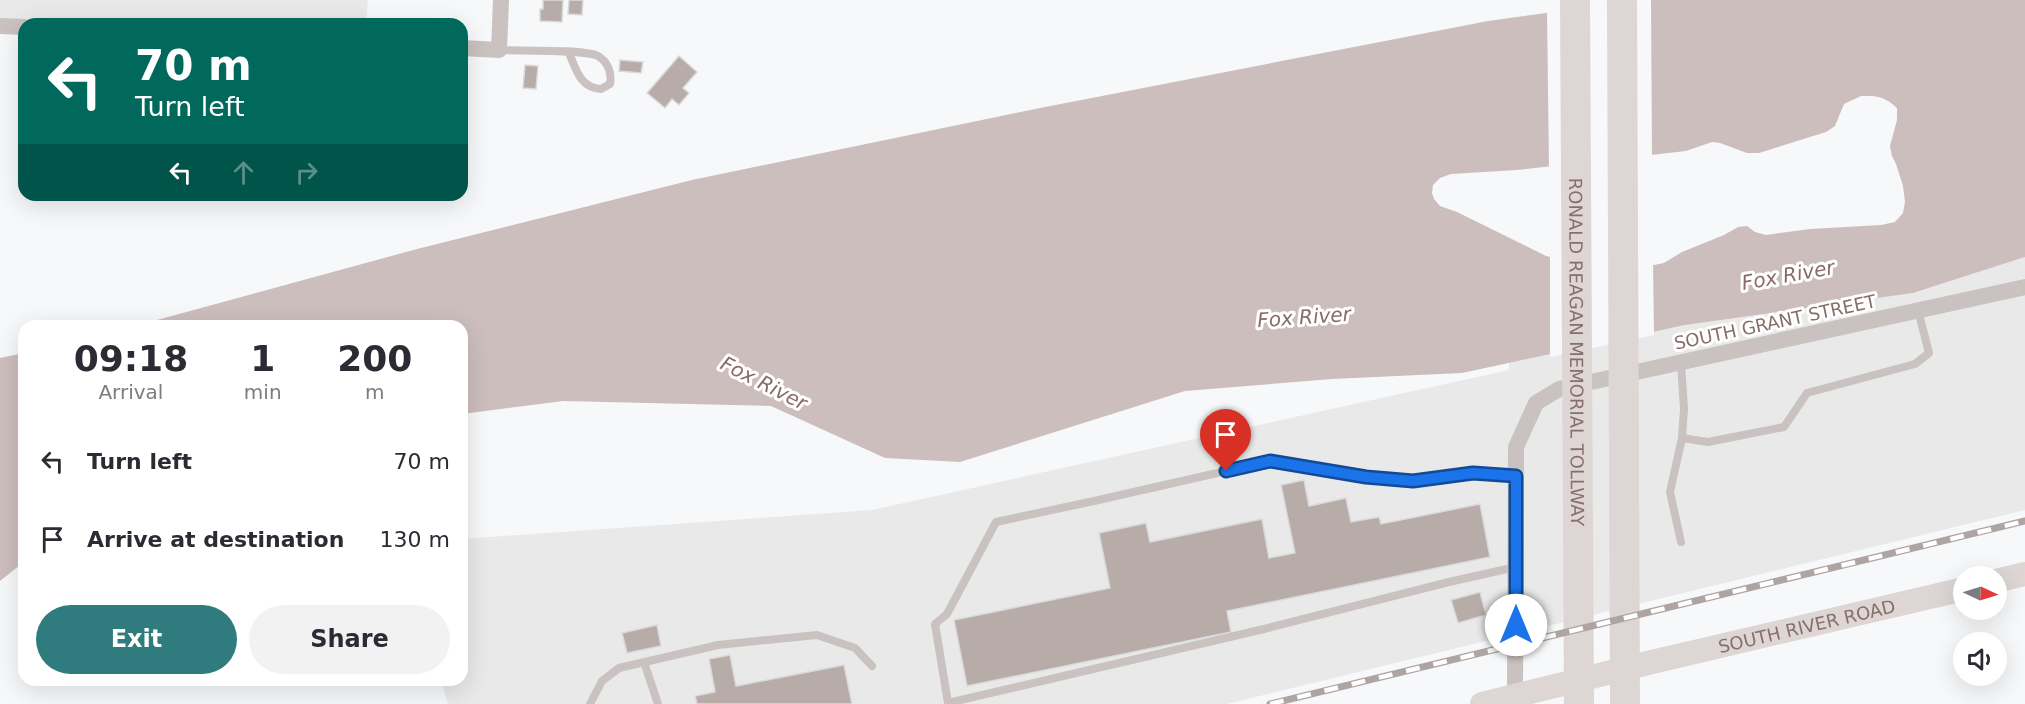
<!DOCTYPE html>
<html lang="en">
<head>
<meta charset="utf-8">
<style>
	:root { --surface:#fff; --page:#f2f2f3; --text:#2b2b33; --muted:#7c7c81; --accent:#2f7b7d }
	body { margin:0; font-family:"DejaVu Sans",sans-serif; background:var(--page); color:var(--text); height:100vh; display:flex; flex-direction:column; font-size:22px; white-space:nowrap }
	* { box-sizing:border-box; margin:0 }
	p { font-size:20px; color:var(--muted) }
	.icon { flex:none; width:33px; height:33px; fill:none; stroke:currentColor; stroke-width:2; stroke-linecap:round; stroke-linejoin:round }
	.map { position:relative; flex:1; overflow:hidden }
	.side { position:absolute; left:18px; top:320px; width:450px; height:366px; display:flex; flex-direction:column; background:var(--surface); border-radius:18px; box-shadow:0 6px 24px #0002 }
	.side>* { flex:none }
	.banner { position:absolute; left:18px; top:18px; width:450px; height:183px; border-radius:18px; box-shadow:0 6px 24px #0002; background:#00695c; color:#fff; overflow:hidden }
	.needle { width:39px; rotate:94deg }
	.tools { position:absolute; left:1953px; top:566px; display:grid; gap:12px }
	.tools a { display:grid; place-items:center; width:54px; height:54px; border-radius:50%; background:var(--surface); box-shadow:0 6px 24px #0002; font-size:30px }
	.pin { position:absolute; display:grid; place-items:center; width:51px; height:51px; color:#fff; margin:-62px -26px; border-radius:50% 50% 50% 0; rotate:-45deg; box-shadow:0 0 6px #0007 }
	.pin .icon { rotate:45deg }
	.me { position:absolute; width:66px; margin:-33px; rotate:0deg; stroke-linejoin:round; filter:drop-shadow(0 0 4px #0008) }
	.turn { display:flex; align-items:center; gap:21px; height:126px; padding:0 18px; font-size:27px }
	.turn .icon { width:78px; height:78px; stroke-width:2.5 }
	.turn b { display:block; font-size:42px; line-height:51px }
	.lanes { display:flex; align-items:center; height:57px; padding:0 18px; background:#0003; justify-content:center; gap:30px; direction:ltr }
	.lanes .off { opacity:.35 }
	.eta { display:flex; justify-content:space-evenly; align-items:center; height:102px; text-align:center }
	.eta b { font-size:36px; font-weight:600; line-height:42px }
	.primary-button { display:flex; gap:12px; margin-top:auto; padding:12px 18px }
	.primary-button a { flex:1; height:69px; border-radius:36px; background:var(--accent); color:#fff; font-size:24px; font-weight:600; line-height:69px; text-align:center }
	.primary-button a+a { background:var(--page); color:var(--text) }
	ul { padding:0; list-style:none }
	li { display:flex; align-items:center; gap:18px; height:78px; padding:0 18px }
	li div { flex:1 }
	li b { display:block; font-size:22px }
	li em { font-style:normal }
	.map>svg:first-child { display:block }
	.built { fill:#eae9ea }
	.water { fill:#cdbebe; fill-rule:evenodd }
	.pier { fill:#f7f8f9 }
	.building { fill:#b8aca9; stroke:#d9dadb; stroke-width:1.5 }
	.lines { fill:none; stroke-linecap:round; stroke-linejoin:round }
	.lane { stroke:#c9c2c0; stroke-width:8 }
	.street { stroke:#c9c2c0; stroke-width:16 }
	.secondary { stroke:#ddd6d5; stroke-width:24 }
	.highway { stroke:#ddd6d5; stroke-width:30 }
	.rail-casing { stroke:#aea4a2; stroke-width:7 }
	.rail { stroke:#fff; stroke-width:4.5; stroke-dasharray:14; stroke-linecap:butt }
	.route-casing { stroke:#114b97; stroke-width:15 }
	.route { stroke:#1a73e8; stroke-width:10 }
	.labels { text-anchor:middle; dominant-baseline:central; stroke-width:6; stroke-linejoin:round; paint-order:stroke }
	.street-label { font-size:18px; fill:#876f69; stroke:#fff }
	.water-label { font-size:20px; font-style:italic; fill:#896b6a; stroke:#fff }
</style>
</head>
<body>
<div class="map">
<svg width="2025" height="704" viewBox="0 0 2025 704">
	<rect width="100%" height="100%" fill="#f7f8f9"/>
	<!-- built -->
	<g class="built">
		<path d="M 0,0 L 368,0 L 366,24 L 0,22 Z"/>
		<path d="M 2025,257 L 2025,510 L 1227,704 L 448,704 L 441,680 L 462,680 L 462,539 L 872,510 L 1509,370 L 1509,363 L 1685,325 L 1913,293 Z"/>
	</g>
	<!-- water -->
	<g class="water">
		<path d="M 1640,0 L 2025,0 L 2025,257 L 1913,293 L 1685,325 L 1462,373 L 1332,379 L 1185,391 L 960,462 L 885,458 L 771,406 L 563,401 L 462,414 L 462,326 L 135,326 L 417,249 L 692,180 L 1040,108 L 1488,21 ZM 1861,96 C 1878,96 1884,96 1897,108 L 1897,120 L 1890,146 L 1892,156 L 1896,164 L 1903,186 L 1905,202 L 1903,213 L 1895,222 L 1881,225 L 1810,229 L 1766,235 L 1755,232 L 1747,226 L 1738,227 L 1724,235 L 1682,252 L 1664,263 L 1644,267 L 1565,260 L 1546,256 L 1457,212 L 1440,206 L 1434,199 L 1432,193 L 1433,185 L 1440,178 L 1451,174 L 1517,170 L 1686,151 L 1712,142 L 1720,143 L 1747,153 L 1759,153 L 1826,132 L 1835,126 L 1844,104 Z"/>
		<path d="M 24,353 L 24,562 L 0,581 L 0,358 Z"/>
	</g>
	<!-- pier -->
	<g class="pier">
		<path d="M 1618,0 L 1651,0 L 1652,158 L 1549,169 L 1547,10 Z"/>
		<path d="M 1550,254 L 1591,261 L 1644,264 L 1653,262 L 1654,335 L 1550,357 Z"/>
	</g>
	<!-- building -->
	<g class="building">
		<path d="M 543,0 L 563,0 L 562,22 L 540,21 L 540,9 L 543,9 Z"/>
		<path d="M 569,0 L 583,0 L 582,15 L 568,14 Z"/>
		<path d="M 679,56 L 697,72 L 683,88 L 689,93 L 679,105 L 672,99 L 665,108 L 647,93 Z"/>
		<path d="M 620,60 L 643,62 L 641,73 L 619,71 Z"/>
		<path d="M 525,65 L 538,66 L 536,89 L 523,88 Z"/>
		<path d="M 1304,480 L 1309,506 L 1346,498 L 1351,522 L 1379,517 L 1381,524 L 1480,504 L 1490,557 L 1227,611 L 1231,632 L 967,686 L 954,620 L 1110,588 L 1099,533 L 1146,523 L 1150,542 L 1262,519 L 1269,558 L 1295,553 L 1281,485 Z"/>
		<path d="M 1480,592 L 1486,615 L 1458,623 L 1451,600 Z"/>
		<path d="M 657,625 L 661,646 L 627,653 L 622,633 Z"/>
		<path d="M 730,655 L 736,686 L 844,665 L 852,704 L 697,704 L 695,696 L 715,692 L 709,659 Z"/>
	</g>
	<g class="lines">
		<!-- lane -->
		<g class="lane">
			<path d="M 499,50 C 518,51 584,49 598,56 C 608,62 612,73 610,84 L 601,89 C 580,88 576,69 569,53"/>
			<path d="M 1681,363 L 1684,409 L 1682,438 L 1670,492 L 1681,542"/>
			<path d="M 1682,438 L 1708,442 L 1784,427 L 1807,393 L 1915,364 L 1929,353 L 1918,310"/>
			<path d="M 1516,567 L 1449,582 L 1264,629 L 948,703 L 935,624 L 947,614 L 996,522 L 1094,501 L 1270,461 L 1366,477 L 1413,481 L 1473,473 L 1516,476"/>
			<path d="M 644,662 L 658,704"/>
			<path d="M 590,704 L 602,681 L 619,668 L 718,645 L 817,635 L 855,648 L 872,666"/>
		</g>
		<!-- street -->
		<g class="street">
			<path d="M 0,26 L 24,27"/>
			<path d="M 462,48 L 499,50 L 501,0"/>
			<path d="M 1515,696 L 1516,447 L 1536,403 L 1559,389 L 2025,287"/>
		</g>
		<!-- secondary -->
		<g class="secondary">
			<path d="M 1996,581 L 2025,574"/>
			<path id="s1" d="M 1482,704 L 1652,662 L 1964,589"/>
		</g>
		<!-- highway -->
		<g class="highway">
			<path id="s2" d="M 1575,0 L 1579,704"/>
			<path d="M 1622,0 L 1625,704"/>
		</g>
		<defs>
			<path id="rail" d="M 1270,704 L 2025,521"/>
		</defs>
		<!-- rail casing -->
		<use href="#rail" class="rail-casing"/>
		<!-- rail -->
		<use href="#rail" class="rail"/>
	</g>
	<g class="lines">
		<defs>
			<path id="route" d="M 1226,471 L 1270,461 L 1366,477 L 1413,481 L 1473,473 L 1516,476 L 1516,625"/>
		</defs>
		<!-- route casing -->
		<use href="#route" class="route-casing"/>
		<!-- route -->
		<use href="#route" class="route"/>
	</g>
	<g class="labels">
		<!-- street labels -->
		<g class="street-label">
			<text transform="translate(1775 322) rotate(-12)">SOUTH GRANT STREET</text>
			<text stroke="none"><textPath href="#s2" startOffset="352">RONALD REAGAN MEMORIAL TOLLWAY</textPath></text>
			<text stroke="none"><textPath href="#s1" startOffset="334">SOUTH RIVER ROAD</textPath></text>
		</g>
		<!-- water labels -->
		<g class="water-label">
			<text transform="translate(1788 275) rotate(-10)">Fox River</text>
			<text transform="translate(1304 317) rotate(-4)">Fox River</text>
			<text transform="translate(764 383) rotate(27)">Fox River</text>
		</g>
	</g>
</svg>
<div class="tools">
<a><svg class="needle" viewBox="-14 -14 28 28"><path d="M0-13l5 13h-10z" fill="#e53935"/><path d="M0 13l5-13h-10z" fill="#7c7c81"/></svg></a>
<a><svg class="icon" aria-label="sound" viewBox="0 0 24 24"><path d="M4 9h4l5-4v14l-5-4H4zM17 9q2 3 0 6"/></svg></a>
</div>
<div class="pin" style="left:1226px;top:471px;background:#d93025"><svg class="icon" aria-label="arrive" viewBox="0 0 24 24"><path d="M6 21V4h12l-3 4 3 4H6"/></svg></div>
<svg class="me" style="left:1516px;top:625px" viewBox="-20 -20 40 40"><circle r="19" fill="#fff"/><path d="M0-13L10 11 0 6-10 11z" fill="#1a73e8"/></svg>
<div class="banner">
<div class="turn"><svg class="icon" aria-label="left" viewBox="0 0 24 24"><path d="M17 20v-9H6M10 6l-5 5 5 5"/></svg><div><b>70 m</b>Turn left</div></div>
<div class="lanes"><svg class="icon" aria-label="left" viewBox="0 0 24 24"><path d="M17 20v-9H6M10 6l-5 5 5 5"/></svg><svg class="icon off" aria-label="ahead" viewBox="0 0 24 24"><path d="M12 20V5M6 11l6-6 6 6"/></svg><svg class="icon off" aria-label="right" viewBox="0 0 24 24"><path d="M7 20v-9h11M14 6l5 5-5 5"/></svg></div>
</div>
<section class="side">
<div class="eta">
<div><b>09:18</b><p>Arrival</p></div>
<div><b>1</b><p>min</p></div>
<div><b>200</b><p>m</p></div>
</div>
<ul>
<li><svg class="icon" aria-label="left" viewBox="0 0 24 24"><path d="M17 20v-9H6M10 6l-5 5 5 5"/></svg><div><b>Turn left</b></div><em>70 m</em></li>
<li><svg class="icon" aria-label="arrive" viewBox="0 0 24 24"><path d="M6 21V4h12l-3 4 3 4H6"/></svg><div><b>Arrive at destination</b></div><em>130 m</em></li>
</ul>
<div class="primary-button"><a>Exit</a><a>Share</a></div>
</section>
</div>
</body>
</html>
